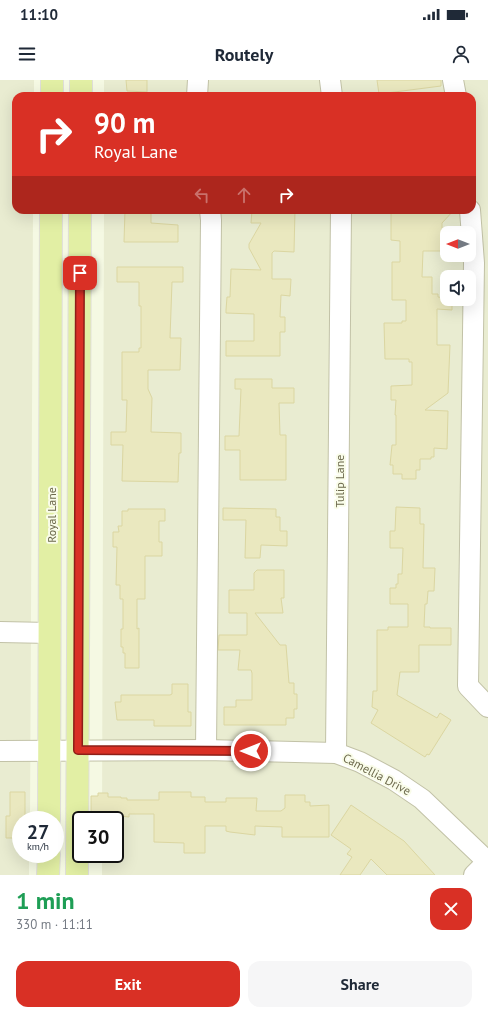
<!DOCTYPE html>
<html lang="en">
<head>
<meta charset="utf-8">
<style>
	:root { --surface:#fff; --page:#f6f6f7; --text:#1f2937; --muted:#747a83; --accent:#d93025 }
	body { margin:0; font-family:"PT Sans",sans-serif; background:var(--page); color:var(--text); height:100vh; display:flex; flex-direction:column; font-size:15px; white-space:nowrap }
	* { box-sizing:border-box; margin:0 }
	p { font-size:13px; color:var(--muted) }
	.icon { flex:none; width:22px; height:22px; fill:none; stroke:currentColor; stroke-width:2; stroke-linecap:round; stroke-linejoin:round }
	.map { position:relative; height:795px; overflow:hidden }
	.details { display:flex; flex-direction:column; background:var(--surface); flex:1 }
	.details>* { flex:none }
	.hud { position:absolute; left:12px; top:12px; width:464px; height:122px; border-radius:12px; box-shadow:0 4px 16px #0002; background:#d93025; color:#fff; overflow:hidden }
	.needle { width:26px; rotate:270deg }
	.fabs { position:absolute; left:440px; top:146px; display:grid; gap:8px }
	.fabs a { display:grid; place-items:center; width:36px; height:36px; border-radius:8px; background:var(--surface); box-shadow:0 4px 16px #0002; font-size:20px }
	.speed { position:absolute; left:12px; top:731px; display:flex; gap:8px; font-size:20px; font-weight:700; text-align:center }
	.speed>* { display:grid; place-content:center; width:52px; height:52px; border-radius:50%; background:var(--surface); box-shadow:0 4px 16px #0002; line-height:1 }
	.speed small { font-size:10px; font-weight:400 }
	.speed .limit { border:2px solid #111; border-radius:6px; background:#fff; color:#111 }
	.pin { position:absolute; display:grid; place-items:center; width:34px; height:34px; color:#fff; margin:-17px; border-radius:8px; box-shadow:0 2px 6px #0006 }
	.me { position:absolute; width:44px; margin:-22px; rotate:270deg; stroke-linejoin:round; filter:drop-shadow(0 0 3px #0008) }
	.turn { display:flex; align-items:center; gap:14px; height:84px; padding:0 16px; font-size:18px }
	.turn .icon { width:52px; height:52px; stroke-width:2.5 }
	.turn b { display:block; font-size:28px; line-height:34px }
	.lanes { display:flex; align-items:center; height:38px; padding:0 16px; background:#0003; justify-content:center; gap:20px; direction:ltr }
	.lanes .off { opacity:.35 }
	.round { display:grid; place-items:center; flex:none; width:42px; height:42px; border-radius:12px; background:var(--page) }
	.head { display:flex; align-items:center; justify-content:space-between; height:68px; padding:0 16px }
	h1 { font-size:24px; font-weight:700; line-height:30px; color:#1e9e55 }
	.primary-button { display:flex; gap:8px; margin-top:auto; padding:8px 16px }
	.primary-button a { flex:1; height:46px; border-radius:12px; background:var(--accent); color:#fff; font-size:16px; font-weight:700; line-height:46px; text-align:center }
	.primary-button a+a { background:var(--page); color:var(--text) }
	.status { display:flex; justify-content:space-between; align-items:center; height:28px; padding:0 20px; background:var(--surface); direction:ltr }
	.status svg { height:11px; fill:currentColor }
	header { display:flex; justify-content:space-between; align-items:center; height:52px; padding:0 16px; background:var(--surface); font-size:18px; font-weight:700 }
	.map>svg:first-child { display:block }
	.residential { fill:#e9ecd1; fill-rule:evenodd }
	.building { fill:#eae8bf; stroke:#dbd6a1 }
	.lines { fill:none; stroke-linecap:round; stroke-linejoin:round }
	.minor-casing { stroke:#c2c2a7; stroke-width:22 }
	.major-casing { stroke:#dfded8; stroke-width:24 }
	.minor { stroke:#fff; stroke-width:20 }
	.major { stroke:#e2efa4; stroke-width:22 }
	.route-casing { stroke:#8d1f18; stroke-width:10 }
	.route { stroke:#d93025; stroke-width:7 }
	.labels { text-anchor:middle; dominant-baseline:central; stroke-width:4; stroke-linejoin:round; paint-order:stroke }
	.street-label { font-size:12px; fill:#6d6a4d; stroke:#f9fce9 }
</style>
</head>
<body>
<div class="status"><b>11:10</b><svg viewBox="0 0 49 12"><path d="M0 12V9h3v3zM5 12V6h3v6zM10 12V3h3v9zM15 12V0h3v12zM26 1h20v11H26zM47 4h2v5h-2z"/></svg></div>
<header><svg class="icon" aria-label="menu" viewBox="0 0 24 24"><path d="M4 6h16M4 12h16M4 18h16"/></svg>Routely<svg class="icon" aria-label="person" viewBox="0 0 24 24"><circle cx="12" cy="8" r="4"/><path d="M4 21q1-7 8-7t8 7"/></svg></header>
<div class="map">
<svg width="488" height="795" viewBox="0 0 488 795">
	<rect width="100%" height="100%" fill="#f5f9e3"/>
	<!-- residential -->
	<g class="residential">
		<path d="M 0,0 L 34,0 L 34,16 L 16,16 L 16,130 L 33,130 L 30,740 L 21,740 L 21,774 L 29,774 L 29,795 L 0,795 Z"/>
		<path d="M 104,0 L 488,0 L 488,795 L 102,795 L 102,774 L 115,774 L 115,740 L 102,740 L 104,130 L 472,130 L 472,16 L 104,16 ZM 447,153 L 469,153 L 469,175 L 447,175 ZM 447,197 L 469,197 L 469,219 L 447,219 Z"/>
	</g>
	<!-- building -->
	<g class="building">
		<path d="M 126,0 L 147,0 L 147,12 L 127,11 Z"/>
		<path d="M 377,0 L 441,0 L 441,6 L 379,14 Z"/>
		<path d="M 125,130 L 151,130 L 151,143 L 178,145 L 178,162 L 124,162 Z"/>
		<path d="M 252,130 L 295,130 L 294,172 L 274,171 L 272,173 L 272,199 L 291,199 L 290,216 L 281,215 L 280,237 L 285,237 L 285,252 L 280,252 L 280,276 L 226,276 L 226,261 L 254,261 L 254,234 L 226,233 L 226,230 L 227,217 L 230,217 L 231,189 L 261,190 L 249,168 L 249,164 L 261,143 L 251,143 Z"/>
		<path d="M 391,130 L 454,130 L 442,143 L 442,151 L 447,160 L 447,171 L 423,171 L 422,197 L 432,197 L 432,214 L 438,214 L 438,217 L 452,219 L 452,230 L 437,229 L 437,265 L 450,265 L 448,313 L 425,330 L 448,331 L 447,369 L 434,368 L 434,377 L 431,377 L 431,379 L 420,379 L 420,390 L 416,390 L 416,399 L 402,399 L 402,394 L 393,394 L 393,385 L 390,385 L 392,365 L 396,365 L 396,335 L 395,335 L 396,320 L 391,320 L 391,306 L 412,305 L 412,282 L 409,282 L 409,279 L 385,279 L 384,243 L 402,243 L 402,241 L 406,241 L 406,220 L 392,220 L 392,182 L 400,182 L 400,161 L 391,160 Z"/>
		<path d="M 117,187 L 183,187 L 183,202 L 172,202 L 170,258 L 181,258 L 180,290 L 148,290 L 148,309 L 152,318 L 151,352 L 181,353 L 181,373 L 179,373 L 178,402 L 122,401 L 123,365 L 111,365 L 111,352 L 126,352 L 127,320 L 122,320 L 122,272 L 139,272 L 139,268 L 141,268 L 141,226 L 139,226 L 139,202 L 117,202 Z"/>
		<path d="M 235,299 L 272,299 L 272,308 L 294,308 L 294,323 L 279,323 L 280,355 L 286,355 L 286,400 L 240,400 L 240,370 L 225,370 L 225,356 L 239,356 L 241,309 L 235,309 Z"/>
		<path d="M 396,427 L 420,428 L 420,444 L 424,444 L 423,488 L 435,488 L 434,511 L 428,511 L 427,524 L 425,524 L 424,547 L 430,547 L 430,548 L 451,548 L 451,565 L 419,565 L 419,592 L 400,592 L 397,615 L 437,638 L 440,633 L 451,640 L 429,675 L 427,674 L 425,677 L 371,643 L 378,630 L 372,627 L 373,611 L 377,611 L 377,550 L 388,550 L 388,547 L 408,547 L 408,524 L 390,524 L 390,508 L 396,508 L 396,504 L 398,504 L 398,494 L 402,494 L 403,468 L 390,468 L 390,451 L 395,451 Z"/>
		<path d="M 223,428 L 276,429 L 276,437 L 280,437 L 280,451 L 287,451 L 287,466 L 261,465 L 260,478 L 245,478 L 246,440 L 223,440 Z"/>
		<path d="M 128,429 L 165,429 L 165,441 L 159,441 L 159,462 L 162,462 L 162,476 L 145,476 L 145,519 L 137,519 L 137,549 L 139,548 L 139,588 L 125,588 L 125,573 L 123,573 L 123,567 L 121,567 L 121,549 L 123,549 L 123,519 L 120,519 L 120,505 L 116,505 L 117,467 L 113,467 L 113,452 L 119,452 L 118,446 L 122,446 L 122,431 L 128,431 Z"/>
		<path d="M 257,490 L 284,490 L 284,518 L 281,518 L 283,533 L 255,533 L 280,565 L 286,565 L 289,603 L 294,603 L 294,614 L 297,614 L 297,629 L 294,629 L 294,638 L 286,638 L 286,645 L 224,645 L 224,627 L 236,627 L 236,620 L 252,620 L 252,593 L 251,590 L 238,590 L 240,570 L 218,570 L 219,555 L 247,555 L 247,533 L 229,533 L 229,510 L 254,510 L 254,493 Z"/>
		<path d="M 172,604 L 188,604 L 188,632 L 191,632 L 191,646 L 154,646 L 154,640 L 117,640 L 115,622 L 121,622 L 121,615 L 170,615 L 172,614 Z"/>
		<path d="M 10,712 L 25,712 L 25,740 L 21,740 L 21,758 L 6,758 L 6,736 L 10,736 Z"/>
		<path d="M 159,712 L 191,712 L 191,717 L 205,717 L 205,722 L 226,722 L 226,718 L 257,718 L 256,731 L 281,731 L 285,728 L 285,715 L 305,715 L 305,722 L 310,722 L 310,726 L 329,725 L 329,757 L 282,757 L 282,747 L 255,746 L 255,755 L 230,752 L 226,751 L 226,746 L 205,746 L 205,773 L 184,773 L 184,763 L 154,762 L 154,734 L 129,734 L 129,737 L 120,736 L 120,740 L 91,740 L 91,716 L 98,716 L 98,713 L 108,713 L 108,717 L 121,717 L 121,718 L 127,718 L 127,720 L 159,720 Z"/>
		<path d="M 351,725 L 404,761 L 435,795 L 387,795 L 371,779 L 360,795 L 340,795 L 352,777 L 347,774 L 351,769 L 331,755 Z"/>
	</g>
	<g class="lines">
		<defs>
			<g id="minor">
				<path d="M 330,0 L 332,16"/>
				<path d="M 453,0 L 456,16"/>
				<path d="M 197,16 L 198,0"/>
				<path d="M 470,130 L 474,183 L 468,606 L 488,627"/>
				<path d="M 0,552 L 50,553"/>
				<path d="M 206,670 L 211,140 L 210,130"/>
				<path d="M 0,671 L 206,670 L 336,673 L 360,682 L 394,700 L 422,719 L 488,782"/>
				<path d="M 336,673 L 341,130"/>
				<path d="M 474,795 L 487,782"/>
			</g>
			<g id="major">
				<path d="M 52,16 L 52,0"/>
				<path d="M 81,16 L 81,0"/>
				<path d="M 49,740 L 51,130"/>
				<path d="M 48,795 L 49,774"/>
				<path d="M 77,795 L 80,130"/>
			</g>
		</defs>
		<!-- minor casing -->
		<use href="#minor" class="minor-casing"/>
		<!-- major casing -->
		<use href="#major" class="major-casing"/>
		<!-- minor -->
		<use href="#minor" class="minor"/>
		<!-- major -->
		<use href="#major" class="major"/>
	</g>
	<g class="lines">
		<defs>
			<path id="route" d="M 80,193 L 78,670 L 251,671"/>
		</defs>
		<!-- route casing -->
		<use href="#route" class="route-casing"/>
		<!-- route -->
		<use href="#route" class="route"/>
	</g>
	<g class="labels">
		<!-- street labels -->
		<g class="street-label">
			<text transform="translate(339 401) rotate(-90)">Tulip Lane</text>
			<text transform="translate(51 435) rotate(-90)">Royal Lane</text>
			<text transform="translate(377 694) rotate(28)">Camellia Drive</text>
		</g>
	</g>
</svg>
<div class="fabs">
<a><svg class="needle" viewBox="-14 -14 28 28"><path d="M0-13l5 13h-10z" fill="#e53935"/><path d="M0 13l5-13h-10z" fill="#747a83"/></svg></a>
<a><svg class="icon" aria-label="sound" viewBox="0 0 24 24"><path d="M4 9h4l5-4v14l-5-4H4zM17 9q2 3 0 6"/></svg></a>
</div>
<div class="speed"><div>27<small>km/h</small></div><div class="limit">30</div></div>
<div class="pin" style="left:80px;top:193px;background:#d93025"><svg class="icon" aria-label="arrive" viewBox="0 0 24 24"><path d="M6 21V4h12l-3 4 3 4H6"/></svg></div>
<svg class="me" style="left:251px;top:671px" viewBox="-20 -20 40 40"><circle r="17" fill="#d93025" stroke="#fff" stroke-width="3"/><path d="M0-11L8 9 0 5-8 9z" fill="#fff"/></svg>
<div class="hud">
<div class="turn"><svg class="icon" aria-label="right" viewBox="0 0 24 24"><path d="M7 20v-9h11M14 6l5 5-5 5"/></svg><div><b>90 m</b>Royal Lane</div></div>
<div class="lanes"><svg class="icon off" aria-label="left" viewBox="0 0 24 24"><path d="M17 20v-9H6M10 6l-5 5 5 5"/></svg><svg class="icon off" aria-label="ahead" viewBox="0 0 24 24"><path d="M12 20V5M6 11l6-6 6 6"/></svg><svg class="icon" aria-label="right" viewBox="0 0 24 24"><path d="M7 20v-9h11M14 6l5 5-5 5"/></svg></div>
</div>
</div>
<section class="details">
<div class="head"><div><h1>1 min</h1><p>330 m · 11:11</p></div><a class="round" style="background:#d93025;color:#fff"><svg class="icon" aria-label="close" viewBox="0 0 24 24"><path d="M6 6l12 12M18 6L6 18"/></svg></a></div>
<div class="primary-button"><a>Exit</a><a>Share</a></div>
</section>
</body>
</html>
